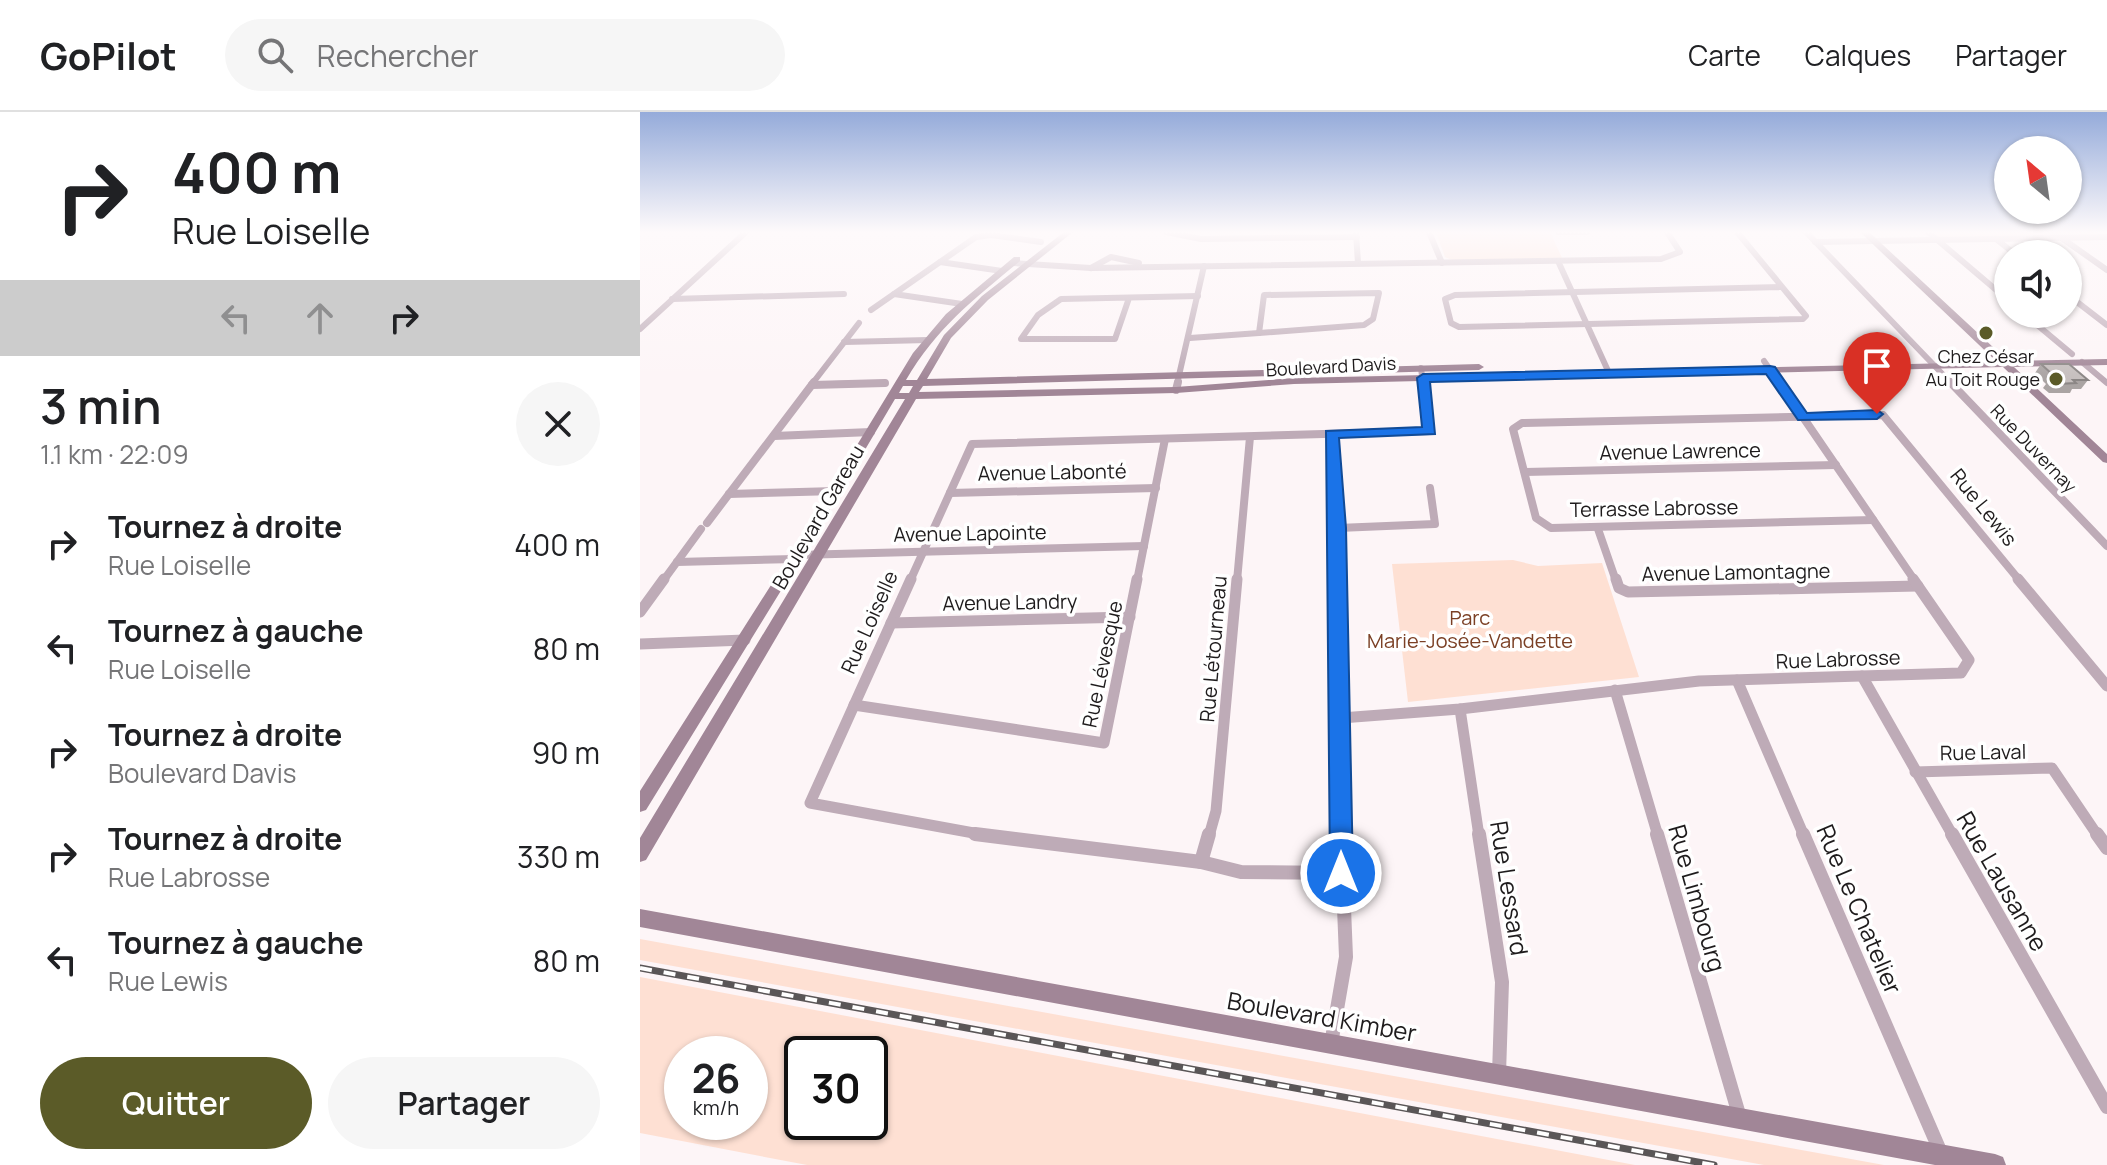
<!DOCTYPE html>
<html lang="fr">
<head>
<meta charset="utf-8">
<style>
	:root { --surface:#fff; --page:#f6f6f6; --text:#202124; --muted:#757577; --line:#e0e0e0; --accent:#5b5b28 }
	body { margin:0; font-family:Manrope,sans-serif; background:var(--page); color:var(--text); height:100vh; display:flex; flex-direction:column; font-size:30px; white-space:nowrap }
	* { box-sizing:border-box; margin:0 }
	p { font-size:26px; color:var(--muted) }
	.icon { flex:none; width:44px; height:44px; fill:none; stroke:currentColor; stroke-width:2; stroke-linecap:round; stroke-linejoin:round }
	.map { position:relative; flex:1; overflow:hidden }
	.side { display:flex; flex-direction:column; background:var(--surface); width:640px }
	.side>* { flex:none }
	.hud { background:#fff; color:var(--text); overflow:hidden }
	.needle { width:52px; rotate:331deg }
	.tools { position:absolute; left:1354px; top:24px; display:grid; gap:16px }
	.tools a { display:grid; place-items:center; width:88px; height:88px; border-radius:50%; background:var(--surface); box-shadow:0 2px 6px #0004; font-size:40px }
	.speed { position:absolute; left:24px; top:924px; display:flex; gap:16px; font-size:40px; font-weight:700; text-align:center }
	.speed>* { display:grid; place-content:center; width:104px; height:104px; border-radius:50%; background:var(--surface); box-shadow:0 2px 6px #0004; line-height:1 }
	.speed small { font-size:20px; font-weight:400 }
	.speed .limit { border:4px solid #111; border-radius:12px; background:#fff; color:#111 }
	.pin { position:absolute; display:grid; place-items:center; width:68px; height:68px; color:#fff; margin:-82px -34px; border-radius:50% 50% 50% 0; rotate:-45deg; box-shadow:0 0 8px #0007 }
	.pin .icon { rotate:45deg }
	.me { position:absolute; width:88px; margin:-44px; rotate:0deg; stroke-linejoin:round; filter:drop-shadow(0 0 6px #0008) }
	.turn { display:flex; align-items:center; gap:28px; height:168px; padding:0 40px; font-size:36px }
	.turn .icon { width:104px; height:104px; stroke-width:2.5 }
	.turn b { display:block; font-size:56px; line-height:68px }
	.lanes { display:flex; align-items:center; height:76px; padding:0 40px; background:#0003; justify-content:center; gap:40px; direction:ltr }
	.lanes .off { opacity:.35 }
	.round { display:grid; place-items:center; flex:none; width:84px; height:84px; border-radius:42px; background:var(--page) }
	.summary { display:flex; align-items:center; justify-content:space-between; height:136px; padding:0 40px }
	h1 { font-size:48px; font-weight:600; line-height:60px }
	.action { display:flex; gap:16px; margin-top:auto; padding:16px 40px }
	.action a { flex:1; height:92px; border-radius:48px; background:var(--accent); color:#fff; font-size:32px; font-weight:600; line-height:92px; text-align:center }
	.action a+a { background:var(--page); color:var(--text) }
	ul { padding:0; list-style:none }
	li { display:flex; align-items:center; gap:24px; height:104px; padding:0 40px }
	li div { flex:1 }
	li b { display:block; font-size:30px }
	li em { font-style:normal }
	header { display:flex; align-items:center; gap:48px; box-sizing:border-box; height:112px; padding:0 40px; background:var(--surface); border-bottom:2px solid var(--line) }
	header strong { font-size:38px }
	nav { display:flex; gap:44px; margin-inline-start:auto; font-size:28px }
	.search { width:560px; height:72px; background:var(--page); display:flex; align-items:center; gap:20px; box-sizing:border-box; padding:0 28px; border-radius:44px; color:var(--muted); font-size:30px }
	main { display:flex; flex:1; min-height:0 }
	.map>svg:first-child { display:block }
	.green { fill:#fee0d3; fill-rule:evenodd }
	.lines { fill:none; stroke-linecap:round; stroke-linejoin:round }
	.street-far3 { stroke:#beabb7; stroke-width:6 }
	.street-far2 { stroke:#beabb7; stroke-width:8 }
	.street-far1 { stroke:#beabb7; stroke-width:11 }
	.street { stroke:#beabb7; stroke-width:14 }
	.secondary { fill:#a18697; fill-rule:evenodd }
	.rail-casing { stroke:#5a5657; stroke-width:7 }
	.rail { stroke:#fff; stroke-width:4; stroke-dasharray:12; stroke-linecap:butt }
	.wall { fill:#aaa4a3 }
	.building { fill:#c6bfbe; stroke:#8b8685; stroke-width:2 }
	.route { fill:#1a73e8; stroke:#114b97; stroke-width:2 }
	.poi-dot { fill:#5b5b28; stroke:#fff; stroke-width:3 }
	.labels { text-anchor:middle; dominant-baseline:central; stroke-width:7; stroke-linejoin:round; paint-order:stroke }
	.far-poi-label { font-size:18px; fill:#1e1b1c; stroke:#fff }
	.far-street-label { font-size:18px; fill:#1e1b1c; stroke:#fff }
	.street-label { font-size:20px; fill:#1e1b1c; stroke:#fff }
	.park-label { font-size:20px; fill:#7b4025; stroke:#fff }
	.near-street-label { font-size:24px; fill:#1e1b1c; stroke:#fff }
</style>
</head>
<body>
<header>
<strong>GoPilot</strong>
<div class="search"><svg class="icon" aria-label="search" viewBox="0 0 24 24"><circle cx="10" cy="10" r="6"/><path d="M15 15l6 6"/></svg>Rechercher</div>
<nav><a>Carte</a><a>Calques</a><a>Partager</a></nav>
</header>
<main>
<section class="side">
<div class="hud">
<div class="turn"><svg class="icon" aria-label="right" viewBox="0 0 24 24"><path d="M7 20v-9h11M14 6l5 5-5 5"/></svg><div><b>400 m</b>Rue Loiselle</div></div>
<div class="lanes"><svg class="icon off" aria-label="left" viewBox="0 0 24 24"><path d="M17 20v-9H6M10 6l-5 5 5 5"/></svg><svg class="icon off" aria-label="ahead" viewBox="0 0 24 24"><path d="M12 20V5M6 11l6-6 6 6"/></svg><svg class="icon" aria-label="right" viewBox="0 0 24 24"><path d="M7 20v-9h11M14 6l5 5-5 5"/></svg></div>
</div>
<div class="summary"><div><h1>3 min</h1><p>1.1 km · 22:09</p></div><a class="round"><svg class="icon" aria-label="close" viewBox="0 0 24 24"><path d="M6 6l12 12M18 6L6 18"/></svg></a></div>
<ul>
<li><svg class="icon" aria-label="right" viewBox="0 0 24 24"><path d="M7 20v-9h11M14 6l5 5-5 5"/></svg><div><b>Tournez à droite</b><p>Rue Loiselle</p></div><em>400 m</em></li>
<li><svg class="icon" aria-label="left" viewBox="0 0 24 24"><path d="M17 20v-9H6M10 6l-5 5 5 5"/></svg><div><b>Tournez à gauche</b><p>Rue Loiselle</p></div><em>80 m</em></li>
<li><svg class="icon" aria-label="right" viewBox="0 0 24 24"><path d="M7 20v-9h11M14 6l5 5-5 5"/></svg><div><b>Tournez à droite</b><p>Boulevard Davis</p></div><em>90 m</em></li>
<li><svg class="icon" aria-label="right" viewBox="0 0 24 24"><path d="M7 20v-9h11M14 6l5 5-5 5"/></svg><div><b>Tournez à droite</b><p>Rue Labrosse</p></div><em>330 m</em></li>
<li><svg class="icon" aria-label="left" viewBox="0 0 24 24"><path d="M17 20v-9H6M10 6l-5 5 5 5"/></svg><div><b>Tournez à gauche</b><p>Rue Lewis</p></div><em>80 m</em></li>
</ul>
<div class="action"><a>Quitter</a><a>Partager</a></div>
</section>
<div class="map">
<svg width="1467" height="1053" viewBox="0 0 1467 1053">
	<rect width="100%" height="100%" fill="#fdf5f7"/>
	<!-- green -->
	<g class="green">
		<path d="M 796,120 L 910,120 L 922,146 L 812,148 L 805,145 Z"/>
		<path d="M 1291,120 L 1467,120 L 1467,123 L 1298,126 Z"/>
		<path d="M 873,448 L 898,454 L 962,451 L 999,565 L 768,590 L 752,452 Z"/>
		<path d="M 0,827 L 1244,1053 L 1124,1053 L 0,848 Z"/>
		<path d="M 0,865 L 995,1053 L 167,1053 L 0,1021 ZM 110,942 L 110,1010 L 42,1010 L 42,942 ZM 230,942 L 230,1010 L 162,1010 L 162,942 Z"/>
	</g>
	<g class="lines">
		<!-- street-far3 -->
		<g class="street-far3">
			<path d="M 526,120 L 561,127 L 717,125"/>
			<path d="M 789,120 L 802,151"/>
			<path d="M 918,120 L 947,120"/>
			<path d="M 1097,120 L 1166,204 L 1163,207 L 819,215 L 811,211 L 805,187 L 815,183 L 1142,175"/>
			<path d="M 1166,120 L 1312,272"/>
			<path d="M 1288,120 L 1368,188"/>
			<path d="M 716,121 L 718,151"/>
			<path d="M 1356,127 L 1375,142"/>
			<path d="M 1423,127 L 1467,158"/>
			<path d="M 1175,130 L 1467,125"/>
			<path d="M 918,149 L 969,261"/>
			<path d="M 300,150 L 362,159"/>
			<path d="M 373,151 L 451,156 L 1021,147 L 1040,140 L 1027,120"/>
			<path d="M 451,156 L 471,145 L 499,151"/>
			<path d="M 739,181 L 733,207 L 724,213 L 619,221 L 624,183 Z"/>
			<path d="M 254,182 L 322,192"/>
			<path d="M 1428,183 L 1467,213"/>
			<path d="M 489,186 L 475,227 L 381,227 L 398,203 L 421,187 L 558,184"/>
			<path d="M 32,187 L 204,182"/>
			<path d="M 231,198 L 336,125 L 351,123 L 401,130"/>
			<path d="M 1384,202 L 1432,242"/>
			<path d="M 0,217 L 106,120"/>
			<path d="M 550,226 L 619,221"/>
			<path d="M 204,230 L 288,228"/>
			<path d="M 1124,249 L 1140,272"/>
			<path d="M 1442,250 L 1467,271"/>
			<path d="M 781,256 L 783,272"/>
			<path d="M 172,272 L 219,211"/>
			<path d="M 192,272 L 245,271"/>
			<path d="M 537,272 L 564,154"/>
		</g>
		<!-- street-far2 -->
		<g class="street-far2">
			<path d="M 1139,270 L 1275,469"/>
			<path d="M 1310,270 L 1467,434"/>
			<path d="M 172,273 L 245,271"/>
			<path d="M 536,278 L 538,270"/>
			<path d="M 691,322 L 698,469"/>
			<path d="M 134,324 L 231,320"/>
			<path d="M 885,360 L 1196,353"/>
			<path d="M 310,381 L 516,376"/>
			<path d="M 89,382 L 196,379"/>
			<path d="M 1233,408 L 911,416 L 896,406 L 873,317 L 882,311 L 1243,303 L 1380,469"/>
			<path d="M 67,411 L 174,270"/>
			<path d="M 698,416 L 795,412 L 790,376"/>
			<path d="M 958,417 L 976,469"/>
			<path d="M 157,443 L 504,434"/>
			<path d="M 37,450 L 155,447"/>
			<path d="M 23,469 L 61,417"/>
			<path d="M 270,469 L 332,332 L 790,319 L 783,270"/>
			<path d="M 497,469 L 525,327"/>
			<path d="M 597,469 L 610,325"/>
		</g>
		<!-- street-far1 -->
		<g class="street-far1">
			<path d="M 271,467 L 170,691 L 350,724"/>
			<path d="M 698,467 L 701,724"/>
			<path d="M 976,467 L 979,476 L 988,480 L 1278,474"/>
			<path d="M 1378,467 L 1467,574"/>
			<path d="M 0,500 L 24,467"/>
			<path d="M 251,511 L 490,505"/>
			<path d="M 0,532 L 105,528"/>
			<path d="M 1222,564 L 1313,724"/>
			<path d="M 1097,568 L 1164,724"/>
			<path d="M 975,578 L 1018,724"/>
			<path d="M 214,593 L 464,631 L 497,467"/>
			<path d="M 820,597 L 839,724"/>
			<path d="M 701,606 L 820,597 L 1059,569 L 1321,561 L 1329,548 L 1273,467"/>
			<path d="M 1275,660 L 1412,656 L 1458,724"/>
			<path d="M 569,724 L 576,699 L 597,467"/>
		</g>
		<!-- street -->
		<g class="street">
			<path d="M 335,722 L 561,750 L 601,760 L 701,761"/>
			<path d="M 839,722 L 862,870 L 859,962"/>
			<path d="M 1017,722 L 1100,1006"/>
			<path d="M 1163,722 L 1301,1041"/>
			<path d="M 1312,722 L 1467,995"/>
			<path d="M 1457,722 L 1467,736"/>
			<path d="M 561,750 L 569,722"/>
			<path d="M 691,932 L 706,845 L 701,722"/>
		</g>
		<!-- secondary -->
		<g class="secondary">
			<path d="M 424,120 L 433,120 L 348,188 L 311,226 L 287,267 L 839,252 L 844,255 L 839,258 L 283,274 L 279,280 L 536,275 L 654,266 L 1357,250 L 1220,120 L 1229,120 L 1368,249 L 1467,247 L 1467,253 L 1374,255 L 1467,342 L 1467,351 L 1463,350 L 1363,255 L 654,272 L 536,281 L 276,287 L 6,748 L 0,750 L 0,726 L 265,287 L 255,287 L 161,446 L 6,698 L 0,700 L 0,679 L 152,440 L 273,241 L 306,202 L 374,145 L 380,145 L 380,149 C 334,187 297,215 266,268 L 277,268 L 304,223 L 342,184 ZM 263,274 L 273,274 L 269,281 L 259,281 Z"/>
			<path d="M 0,797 L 1355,1042 L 1363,1045 L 1366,1053 L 1295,1053 L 0,815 Z"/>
		</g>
		<defs>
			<path id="rail" d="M 0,856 L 1074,1053"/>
		</defs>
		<!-- rail casing -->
		<use href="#rail" class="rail-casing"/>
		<!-- rail -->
		<use href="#rail" class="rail"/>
	</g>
	<!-- wall -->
	<path class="wall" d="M 1401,252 L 1448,268 L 1441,277 L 1432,277 L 1430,281 L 1409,281 L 1403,276 L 1406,272 L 1395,261 Z"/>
	<!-- building -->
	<path class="building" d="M 1401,252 L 1429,252 L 1448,268 L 1433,268 L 1436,271 L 1416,272 L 1410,267 L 1414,264 Z"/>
	<!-- sky -->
	<linearGradient id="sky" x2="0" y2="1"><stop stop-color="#95abda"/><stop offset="0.45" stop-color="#fefafb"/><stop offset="1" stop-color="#fefafb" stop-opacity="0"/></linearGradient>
	<rect width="1467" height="267" fill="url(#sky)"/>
	<!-- route -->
	<path class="route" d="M 1130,254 L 1135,255 L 1167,301 L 1237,298 L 1243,302 L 1237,307 L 1158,308 L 1126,262 L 790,270 L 795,322 L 699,326 L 706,416 L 713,761 L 709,769 L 701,772 L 693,769 L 690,761 L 686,319 L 782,315 L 777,266 L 783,262 Z"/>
	<!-- markers -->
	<g class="poi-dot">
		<circle cx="1346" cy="221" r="8"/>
		<circle cx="1416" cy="267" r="8"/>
	</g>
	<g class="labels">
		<!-- far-poi labels -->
		<g class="far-poi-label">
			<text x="1346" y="244">Chez César</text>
			<text x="1400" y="267" text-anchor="end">Au Toit Rouge</text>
		</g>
		<!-- far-street labels -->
		<g class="far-street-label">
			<text transform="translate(691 254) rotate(-3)">Boulevard Davis</text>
			<text transform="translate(1394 336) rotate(46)">Rue Duvernay</text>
		</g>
		<!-- street labels -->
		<g class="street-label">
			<text transform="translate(1040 339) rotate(-1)">Avenue Lawrence</text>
			<text transform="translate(412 360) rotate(-1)">Avenue Labonté</text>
			<text transform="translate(1344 395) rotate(51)">Rue Lewis</text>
			<text transform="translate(1014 396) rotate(-1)">Terrasse Labrosse</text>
			<text transform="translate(178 405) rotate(-60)">Boulevard Gareau</text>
			<text transform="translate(330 421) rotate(-1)">Avenue Lapointe</text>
			<text transform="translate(1096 460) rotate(-1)">Avenue Lamontagne</text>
			<text transform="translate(370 490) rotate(-1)">Avenue Landry</text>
			<text transform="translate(229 510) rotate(-66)">Rue Loiselle</text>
			<text transform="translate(573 537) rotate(-85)">Rue Létourneau</text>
			<text transform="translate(1198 547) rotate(-2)">Rue Labrosse</text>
			<text transform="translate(462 552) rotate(-78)">Rue Lévesque</text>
			<text transform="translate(1343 640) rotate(-1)">Rue Laval</text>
		</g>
		<!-- park labels -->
		<g class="park-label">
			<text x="830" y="505">Parc<tspan x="830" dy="23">Marie-Josée-Vandette</tspan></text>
		</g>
		<!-- near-street labels -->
		<g class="near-street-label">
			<text transform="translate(1363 769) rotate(60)">Rue Lausanne</text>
			<text transform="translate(870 776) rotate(81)">Rue Lessard</text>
			<text transform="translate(1058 786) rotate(74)">Rue Limbourg</text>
			<text transform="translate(1220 797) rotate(67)">Rue Le Chatelier</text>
			<text transform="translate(682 904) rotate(10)">Boulevard Kimber</text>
		</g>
	</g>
</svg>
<div class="tools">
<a><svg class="needle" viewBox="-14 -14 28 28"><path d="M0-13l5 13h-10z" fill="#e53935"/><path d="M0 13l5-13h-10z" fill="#757577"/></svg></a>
<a><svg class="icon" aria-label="sound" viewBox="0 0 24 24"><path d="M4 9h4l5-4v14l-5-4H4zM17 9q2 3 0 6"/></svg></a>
</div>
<div class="speed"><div>26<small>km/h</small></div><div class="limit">30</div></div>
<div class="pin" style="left:1237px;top:302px;background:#d93025"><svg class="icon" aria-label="arrive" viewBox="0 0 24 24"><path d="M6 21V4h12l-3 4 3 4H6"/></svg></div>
<svg class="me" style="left:701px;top:761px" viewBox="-20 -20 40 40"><circle r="17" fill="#1a73e8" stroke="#fff" stroke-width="3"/><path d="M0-11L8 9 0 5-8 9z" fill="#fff"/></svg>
</div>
</main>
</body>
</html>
